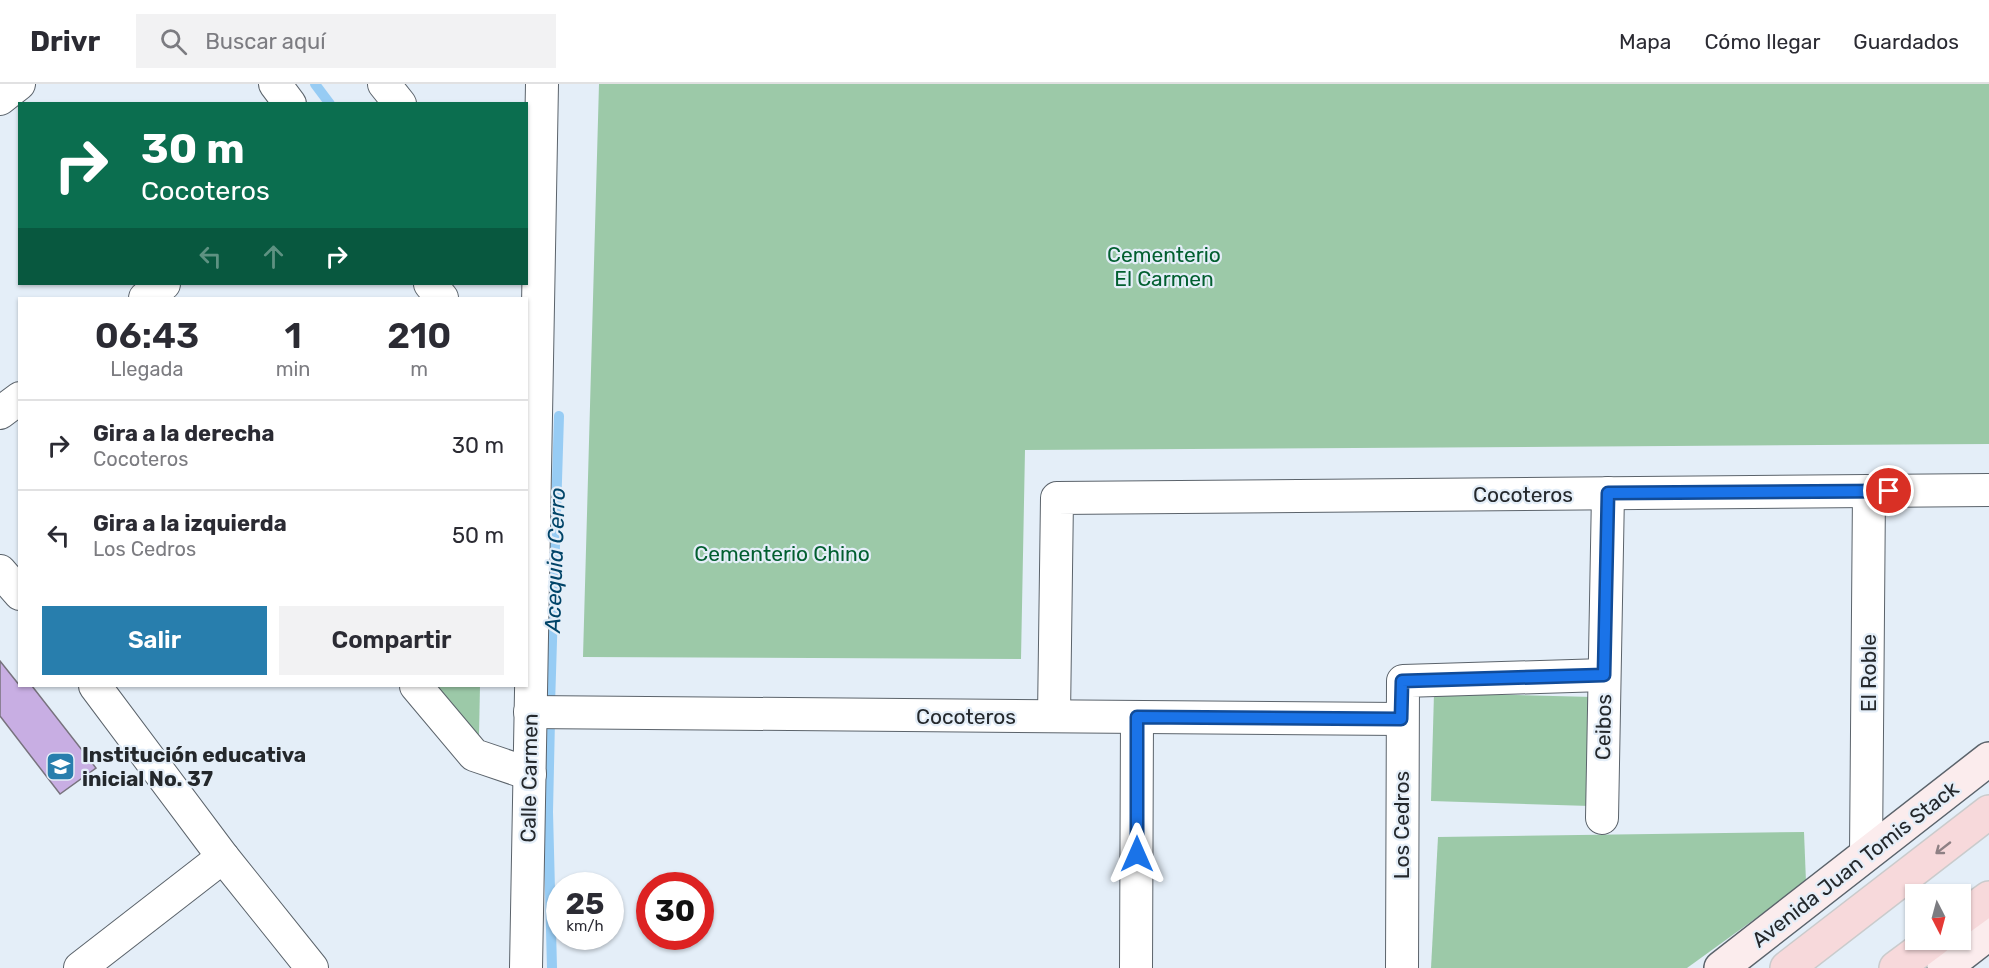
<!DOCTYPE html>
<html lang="es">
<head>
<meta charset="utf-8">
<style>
	:root { --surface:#fff; --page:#f2f2f3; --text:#2b2b33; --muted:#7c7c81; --line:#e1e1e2; --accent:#287ead }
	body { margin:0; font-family:Rubik,sans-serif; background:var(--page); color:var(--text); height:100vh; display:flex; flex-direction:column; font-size:22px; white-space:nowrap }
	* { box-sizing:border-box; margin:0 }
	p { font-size:20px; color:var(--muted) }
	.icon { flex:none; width:33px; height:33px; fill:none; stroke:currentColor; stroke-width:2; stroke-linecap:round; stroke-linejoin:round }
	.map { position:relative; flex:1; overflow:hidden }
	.panel { position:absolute; left:18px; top:213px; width:510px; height:390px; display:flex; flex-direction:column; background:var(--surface); border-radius:0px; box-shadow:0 2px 4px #0004 }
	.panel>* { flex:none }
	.hud { position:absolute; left:18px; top:18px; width:510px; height:183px; border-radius:0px; box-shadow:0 2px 4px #0004; background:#0b6e4f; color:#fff; overflow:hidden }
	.needle { width:39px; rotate:174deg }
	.tools { position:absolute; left:1905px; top:800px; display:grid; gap:12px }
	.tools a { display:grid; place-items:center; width:66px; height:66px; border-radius:0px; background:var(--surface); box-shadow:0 2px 4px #0004; font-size:30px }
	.speed { position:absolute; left:546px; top:788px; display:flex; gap:12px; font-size:30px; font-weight:700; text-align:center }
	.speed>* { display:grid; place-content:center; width:78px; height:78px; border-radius:50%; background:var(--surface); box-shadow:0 2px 4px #0004; line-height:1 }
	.speed small { font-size:15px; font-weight:400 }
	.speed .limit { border:9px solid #d22; background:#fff; color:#111 }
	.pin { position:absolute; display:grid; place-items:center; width:51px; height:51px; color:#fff; margin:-26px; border:3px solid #fff; border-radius:50%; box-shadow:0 2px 6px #0007 }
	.me { position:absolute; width:66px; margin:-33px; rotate:0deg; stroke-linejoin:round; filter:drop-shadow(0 0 4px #0008) }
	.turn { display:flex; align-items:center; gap:21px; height:126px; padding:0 24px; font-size:27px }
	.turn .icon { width:78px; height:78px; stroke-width:2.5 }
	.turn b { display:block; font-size:42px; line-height:51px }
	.lanes { display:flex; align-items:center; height:57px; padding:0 24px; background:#0003; justify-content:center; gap:30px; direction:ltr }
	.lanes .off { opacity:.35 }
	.eta { display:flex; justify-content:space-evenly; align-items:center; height:102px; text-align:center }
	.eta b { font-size:36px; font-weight:600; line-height:42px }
	.primary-button { display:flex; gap:12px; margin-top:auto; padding:12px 24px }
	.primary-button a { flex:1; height:69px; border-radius:0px; background:var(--accent); color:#fff; font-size:24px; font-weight:600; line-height:69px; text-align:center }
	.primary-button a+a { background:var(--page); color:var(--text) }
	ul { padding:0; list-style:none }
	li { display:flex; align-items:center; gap:18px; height:90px; padding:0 24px; border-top:2px solid var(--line) }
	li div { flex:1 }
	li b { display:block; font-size:22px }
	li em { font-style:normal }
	header { display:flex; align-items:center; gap:36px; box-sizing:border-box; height:84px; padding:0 30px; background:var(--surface); border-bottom:2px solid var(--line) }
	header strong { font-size:28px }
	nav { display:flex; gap:33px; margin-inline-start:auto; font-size:21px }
	.search { width:420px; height:54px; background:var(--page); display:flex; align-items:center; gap:15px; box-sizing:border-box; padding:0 21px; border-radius:0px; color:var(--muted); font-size:22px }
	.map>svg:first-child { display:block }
	.green { fill:#9cc9a8 }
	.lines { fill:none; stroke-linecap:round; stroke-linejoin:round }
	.stream { stroke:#97ccf4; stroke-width:10 }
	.building { fill:#c8aee3; stroke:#78737e; stroke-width:1.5 }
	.street-casing { stroke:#5b636b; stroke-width:34 }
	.secondary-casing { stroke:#5b636b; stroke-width:36 }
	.primary-casing { stroke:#cacbcc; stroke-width:36 }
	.street { stroke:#fff; stroke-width:32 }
	.secondary { stroke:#fbeced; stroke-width:33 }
	.primary { stroke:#f7d9db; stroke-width:33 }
	.oneway { stroke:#8e8084 }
	.route-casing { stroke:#114b97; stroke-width:15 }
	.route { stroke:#1a73e8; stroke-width:10 }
	.labels { text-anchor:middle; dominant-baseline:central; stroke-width:4.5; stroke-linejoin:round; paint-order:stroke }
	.park-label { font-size:21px; fill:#025f30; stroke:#e4eef8 }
	.street-label { font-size:21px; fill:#24282c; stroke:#e4eef8 }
	.poi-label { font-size:21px; font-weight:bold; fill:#24282c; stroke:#e4eef8; text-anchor:start }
	.water-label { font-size:22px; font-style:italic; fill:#004468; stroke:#e4eef8 }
</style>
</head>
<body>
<header>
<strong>Drivr</strong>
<div class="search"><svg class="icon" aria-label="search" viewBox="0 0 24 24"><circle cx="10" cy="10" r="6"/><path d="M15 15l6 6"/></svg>Buscar aquí</div>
<nav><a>Mapa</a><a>Cómo llegar</a><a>Guardados</a></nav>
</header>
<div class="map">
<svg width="1989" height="884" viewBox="0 0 1989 884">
	<rect width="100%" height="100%" fill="#e4eef8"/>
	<!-- green -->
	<g class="green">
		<path d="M 599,0 L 1989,0 L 1989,360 L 1025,366 L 1021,575 L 583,573 Z"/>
		<path d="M 430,602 L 480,602 L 479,651 L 466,646 Z"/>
		<path d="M 1434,609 L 1593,613 L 1590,722 L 1431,717 Z"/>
		<path d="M 1804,748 L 1806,798 L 1687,884 L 1431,884 L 1438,753 Z"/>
	</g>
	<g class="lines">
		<!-- stream -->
		<g class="stream">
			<path d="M 315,0 L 330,20"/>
			<path d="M 550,621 L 559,332"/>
			<path d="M 550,636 L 548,728 L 552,884"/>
		</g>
	</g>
	<!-- building -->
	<path class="building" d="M 0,577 L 20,602 L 32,602 L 96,684 L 60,710 L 0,632 Z"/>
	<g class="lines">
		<defs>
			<g id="street">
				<path d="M 275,0 L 290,20"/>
				<path d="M 384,0 L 400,20"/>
				<path d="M 0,15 L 19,0"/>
				<path d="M 430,200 L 442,214"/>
				<path d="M 145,214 L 164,200"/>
				<path d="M 0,329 L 20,314"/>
				<path d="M 0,487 L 20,510"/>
				<path d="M 95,602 L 223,773 L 312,884"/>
				<path d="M 416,602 L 474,671 L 530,690"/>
				<path d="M 530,628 L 1401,635"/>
				<path d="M 1054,632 L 1057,414 L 1989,406"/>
				<path d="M 1602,734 L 1608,409"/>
				<path d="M 1866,770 L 1869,407"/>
				<path d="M 80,884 L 223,773"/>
				<path d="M 526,884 L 542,0"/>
				<path d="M 1136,884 L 1137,633"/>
				<path d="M 1402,884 L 1403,597 L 1604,591"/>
			</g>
			<g id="secondary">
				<path d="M 1721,884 L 1989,675"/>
				<path d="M 1944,884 L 1989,849"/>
			</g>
			<g id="primary">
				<path d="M 1960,835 L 1989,814"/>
				<path d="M 1787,884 L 1989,728"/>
				<path d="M 1896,884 L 1935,855"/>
			</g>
		</defs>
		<!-- street casing -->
		<use href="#street" class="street-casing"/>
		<!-- secondary casing -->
		<use href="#secondary" class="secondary-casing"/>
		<!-- primary casing -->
		<use href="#primary" class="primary-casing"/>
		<!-- street -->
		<use href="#street" class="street"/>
		<!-- secondary -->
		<use href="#secondary" class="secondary"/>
		<!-- primary -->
		<use href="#primary" class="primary"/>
	</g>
	<!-- one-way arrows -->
	<defs><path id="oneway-shaft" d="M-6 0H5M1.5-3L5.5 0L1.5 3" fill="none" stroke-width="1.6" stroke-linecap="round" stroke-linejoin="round" transform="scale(1.5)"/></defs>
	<use class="oneway" href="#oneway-shaft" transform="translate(1943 764) rotate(142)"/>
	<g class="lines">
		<defs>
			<path id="route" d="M 1137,770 L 1137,633 L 1401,635 L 1402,597 L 1604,591 L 1608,409 L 1889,407"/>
		</defs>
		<!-- route casing -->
		<use href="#route" class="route-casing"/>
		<!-- route -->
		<use href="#route" class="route"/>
	</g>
	<!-- icons -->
	<defs>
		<symbol id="school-square" viewBox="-11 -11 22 22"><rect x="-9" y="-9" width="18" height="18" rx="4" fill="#287ead" stroke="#e4eef8"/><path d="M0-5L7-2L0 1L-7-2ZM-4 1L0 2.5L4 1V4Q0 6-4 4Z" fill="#fff"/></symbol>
	</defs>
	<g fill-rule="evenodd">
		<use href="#school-square" x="44" y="666" width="33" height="33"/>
	</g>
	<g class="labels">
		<!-- park labels -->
		<g class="park-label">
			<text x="1164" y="170">Cementerio<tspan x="1164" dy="24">El Carmen</tspan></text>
			<text x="782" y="469">Cementerio Chino</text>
		</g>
		<!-- street labels -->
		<g class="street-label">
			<text x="1523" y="410">Cocoteros</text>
			<text transform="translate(1868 589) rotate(-90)">El Roble</text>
			<text x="966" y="632">Cocoteros</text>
			<text transform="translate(1603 643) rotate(-89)">Ceibos</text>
			<text transform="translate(529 694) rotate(-89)">Calle Carmen</text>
			<text transform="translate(1401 741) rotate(-90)">Los Cedros</text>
			<text transform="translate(1855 780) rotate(-38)">Avenida Juan Tomis Stack</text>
		</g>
		<!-- poi labels -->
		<g class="poi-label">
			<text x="82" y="670">Institución educativa<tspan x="82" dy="24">inicial No. 37</tspan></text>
		</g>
		<!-- water labels -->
		<g class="water-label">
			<text transform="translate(555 476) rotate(-88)">Acequia Cerro</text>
		</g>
	</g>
</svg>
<div class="tools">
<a><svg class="needle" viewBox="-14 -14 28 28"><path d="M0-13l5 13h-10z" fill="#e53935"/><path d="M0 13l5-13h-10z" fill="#7c7c81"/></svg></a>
</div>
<div class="speed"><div>25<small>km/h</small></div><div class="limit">30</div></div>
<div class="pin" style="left:1889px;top:407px;background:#d93025"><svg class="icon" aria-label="arrive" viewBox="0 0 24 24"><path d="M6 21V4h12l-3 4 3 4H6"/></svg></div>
<svg class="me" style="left:1137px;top:770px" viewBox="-20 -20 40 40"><path d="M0-17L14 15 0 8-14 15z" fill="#1a73e8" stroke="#fff" stroke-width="4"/></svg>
<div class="hud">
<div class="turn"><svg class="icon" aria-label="right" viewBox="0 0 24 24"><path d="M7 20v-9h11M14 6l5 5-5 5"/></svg><div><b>30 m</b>Cocoteros</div></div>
<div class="lanes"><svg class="icon off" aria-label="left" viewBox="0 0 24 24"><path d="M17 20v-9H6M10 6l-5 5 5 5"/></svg><svg class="icon off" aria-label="ahead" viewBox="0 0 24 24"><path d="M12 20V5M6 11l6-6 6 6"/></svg><svg class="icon" aria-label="right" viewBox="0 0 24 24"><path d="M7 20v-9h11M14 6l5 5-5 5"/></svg></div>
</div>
<section class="panel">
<div class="eta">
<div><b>06:43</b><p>Llegada</p></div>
<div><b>1</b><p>min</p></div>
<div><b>210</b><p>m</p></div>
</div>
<ul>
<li><svg class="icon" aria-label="right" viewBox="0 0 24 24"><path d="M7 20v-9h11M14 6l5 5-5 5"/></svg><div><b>Gira a la derecha</b><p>Cocoteros</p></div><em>30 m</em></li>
<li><svg class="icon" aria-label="left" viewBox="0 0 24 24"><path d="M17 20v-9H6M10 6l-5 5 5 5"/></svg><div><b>Gira a la izquierda</b><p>Los Cedros</p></div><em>50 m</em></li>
</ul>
<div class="primary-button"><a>Salir</a><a>Compartir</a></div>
</section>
</div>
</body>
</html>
